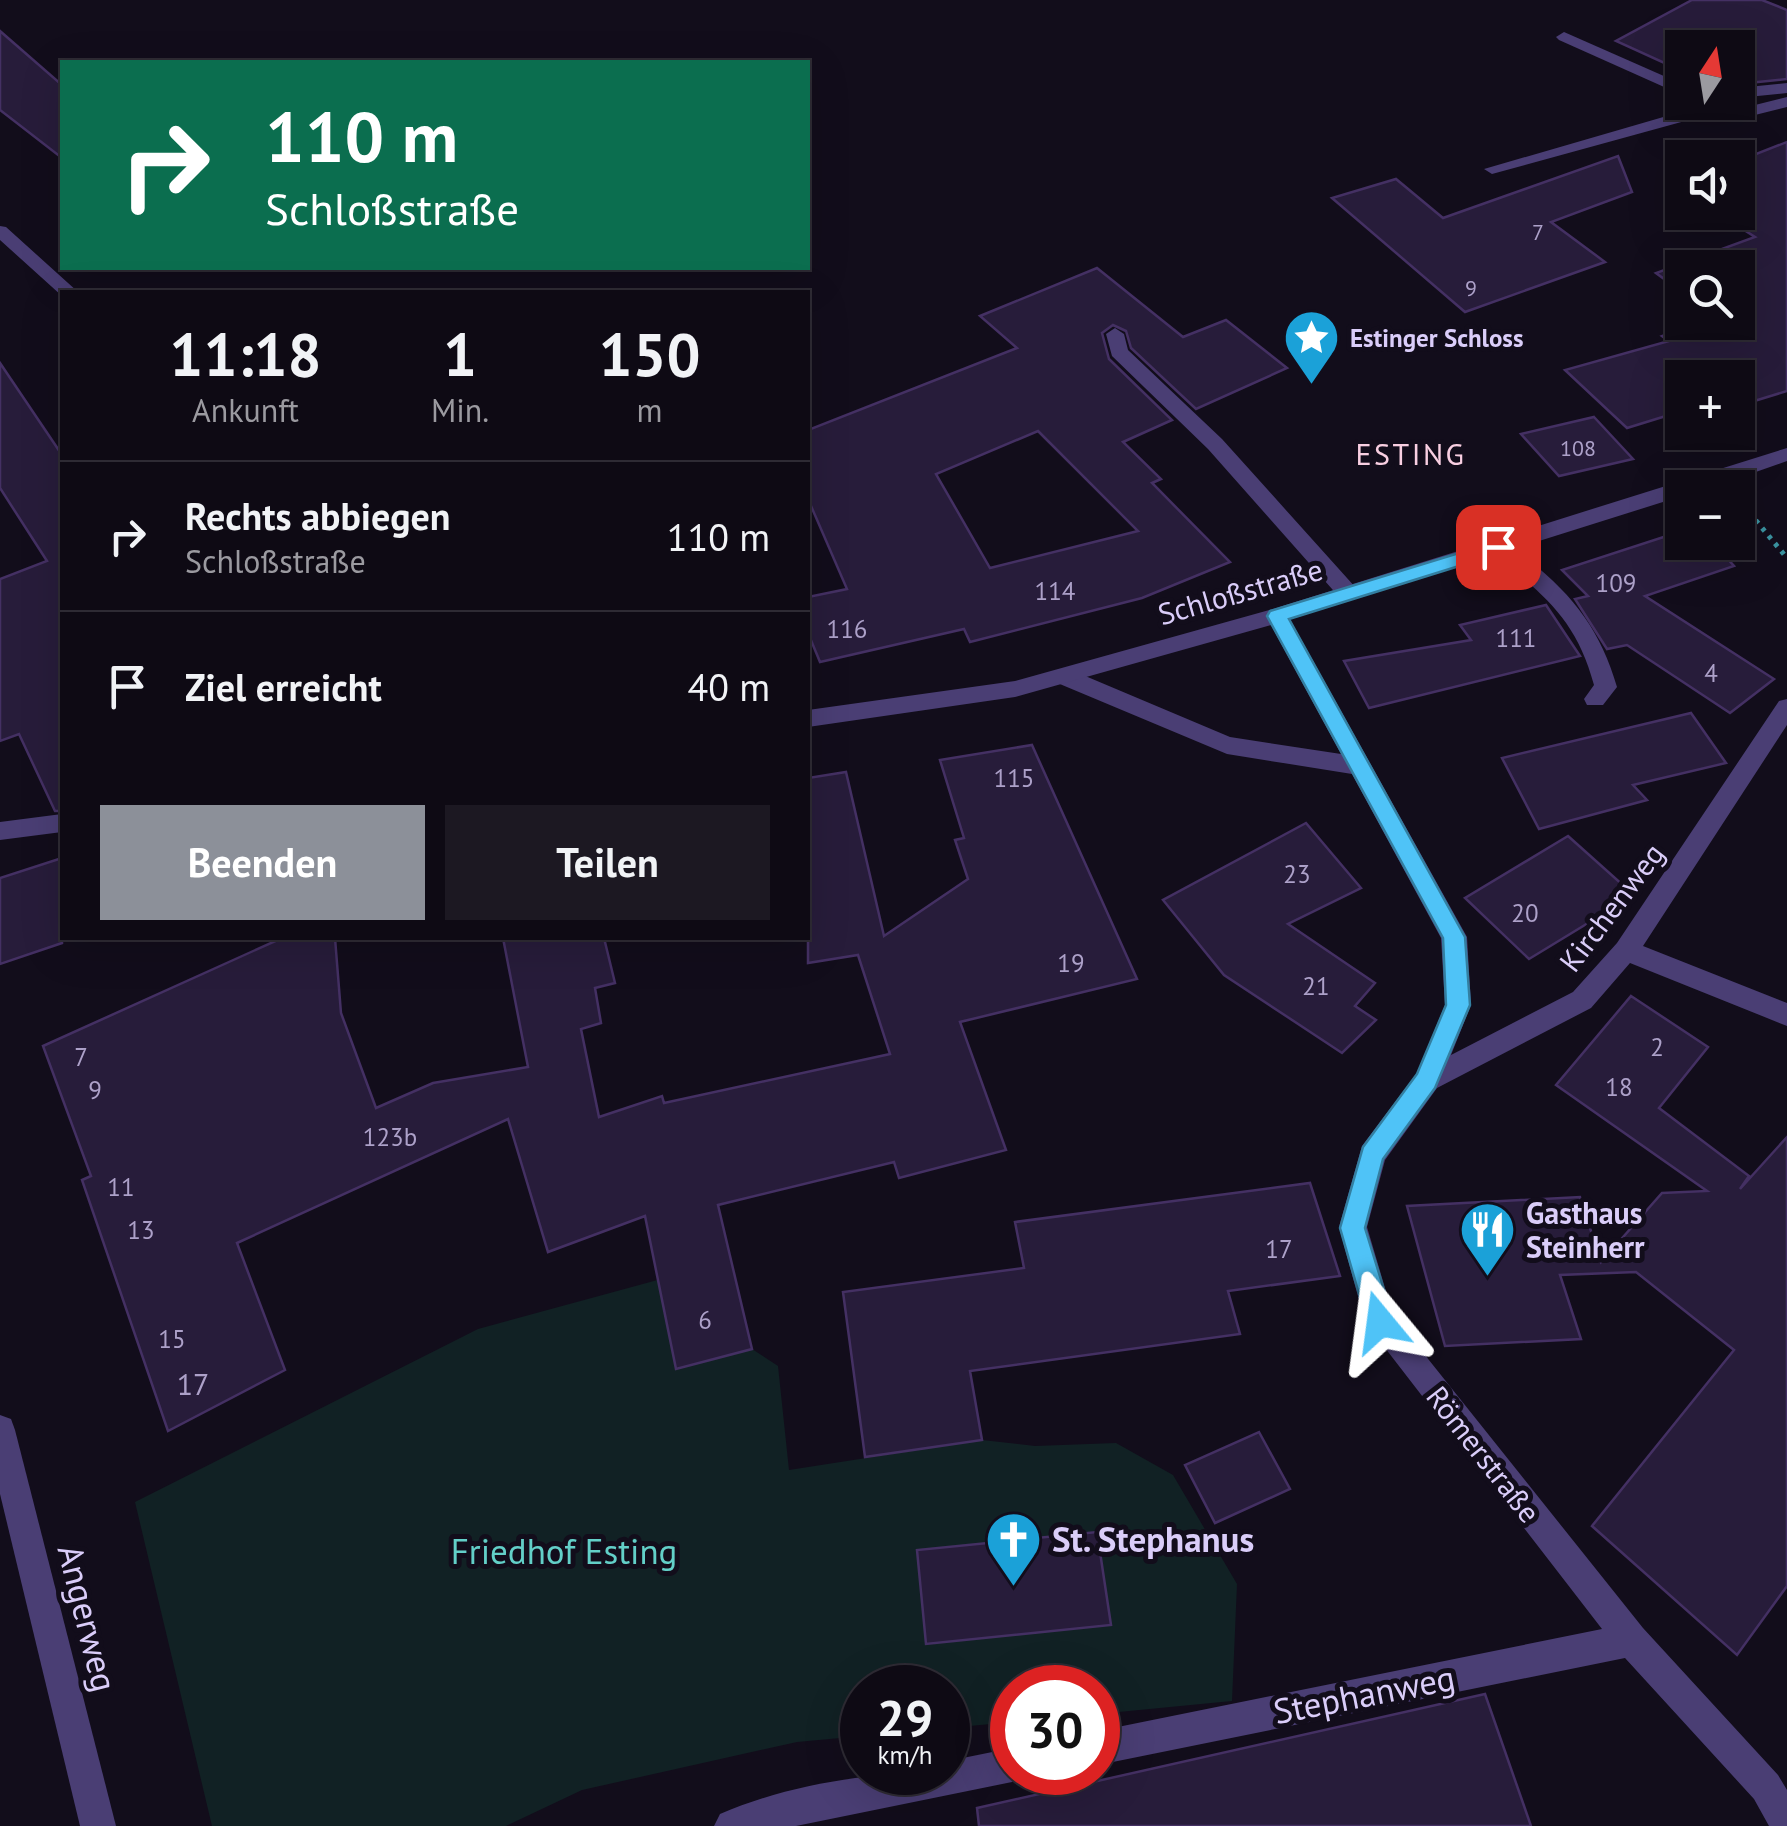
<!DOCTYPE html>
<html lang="de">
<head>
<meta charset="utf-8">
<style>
	:root { --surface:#0e0a14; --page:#1c1822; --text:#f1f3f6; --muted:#9b9aa0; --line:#2e2b34; --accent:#8c9099 }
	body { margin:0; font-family:"PT Sans",sans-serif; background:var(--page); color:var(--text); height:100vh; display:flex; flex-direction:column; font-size:38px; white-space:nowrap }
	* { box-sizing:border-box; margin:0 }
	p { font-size:32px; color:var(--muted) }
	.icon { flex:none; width:55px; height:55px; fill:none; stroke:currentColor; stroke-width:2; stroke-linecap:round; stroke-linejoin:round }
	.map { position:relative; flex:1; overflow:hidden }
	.details { position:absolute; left:60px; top:290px; width:750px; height:650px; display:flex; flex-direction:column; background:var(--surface); border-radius:0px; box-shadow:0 10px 40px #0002,0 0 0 2px var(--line) }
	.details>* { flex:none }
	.hud { position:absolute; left:60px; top:60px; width:750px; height:210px; border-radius:0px; box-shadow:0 10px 40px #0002,0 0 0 2px var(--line); background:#0b6e4f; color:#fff; overflow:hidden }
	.needle { width:65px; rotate:12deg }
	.tools { position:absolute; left:1665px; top:30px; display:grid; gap:20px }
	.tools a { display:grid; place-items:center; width:90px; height:90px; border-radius:0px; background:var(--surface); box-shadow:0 10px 40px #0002,0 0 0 2px var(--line); font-size:50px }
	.speed { position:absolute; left:840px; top:1665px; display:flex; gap:20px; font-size:50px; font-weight:700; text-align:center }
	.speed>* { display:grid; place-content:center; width:130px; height:130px; border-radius:50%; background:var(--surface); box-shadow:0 10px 40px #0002,0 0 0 2px var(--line); line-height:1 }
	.speed small { font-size:25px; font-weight:400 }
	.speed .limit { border:15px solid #d22; background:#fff; color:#111 }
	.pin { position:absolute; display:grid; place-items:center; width:85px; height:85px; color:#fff; margin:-42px; border-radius:20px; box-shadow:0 5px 15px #0006 }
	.me { position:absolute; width:110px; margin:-55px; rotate:344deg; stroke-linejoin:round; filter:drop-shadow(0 0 8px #0008) }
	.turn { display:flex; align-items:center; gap:35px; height:210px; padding:0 40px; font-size:45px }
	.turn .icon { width:130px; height:130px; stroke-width:2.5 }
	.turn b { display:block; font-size:70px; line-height:85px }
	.eta { display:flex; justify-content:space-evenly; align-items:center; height:170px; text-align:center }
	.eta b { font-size:60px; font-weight:800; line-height:70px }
	.action { display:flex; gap:20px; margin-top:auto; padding:20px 40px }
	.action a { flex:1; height:115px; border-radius:0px; background:var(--accent); color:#fff; font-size:40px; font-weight:800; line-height:115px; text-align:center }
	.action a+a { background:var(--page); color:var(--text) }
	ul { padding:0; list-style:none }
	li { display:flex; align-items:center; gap:30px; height:150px; padding:0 40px; border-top:2px solid var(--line) }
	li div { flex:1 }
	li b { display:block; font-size:38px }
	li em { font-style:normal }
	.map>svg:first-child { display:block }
	.green { fill:#112124 }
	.building { fill:#271c3a; stroke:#443063; stroke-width:2.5; fill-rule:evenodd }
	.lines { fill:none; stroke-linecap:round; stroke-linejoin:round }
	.path { stroke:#3b93a0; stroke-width:5; stroke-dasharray:4 6; stroke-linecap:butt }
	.service { fill:#4a3e74; fill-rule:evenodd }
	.minor { fill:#4a3e74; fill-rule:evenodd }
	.tertiary { fill:#4a3e74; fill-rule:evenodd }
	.route { fill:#4fc3f7; stroke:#337fa1; stroke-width:2.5 }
	.labels { text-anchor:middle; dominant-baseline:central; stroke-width:10; stroke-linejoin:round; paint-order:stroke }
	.far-number-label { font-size:22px; fill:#ada1c9 }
	.far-poi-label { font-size:25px; font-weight:bold; fill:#dacdf9; stroke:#120d1b; text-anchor:start }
	.number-label { font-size:25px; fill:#ada1c9 }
	.far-quarter-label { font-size:30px; letter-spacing:2.5px; fill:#f9cfe2; stroke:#120d1b }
	.street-label { font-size:30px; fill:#dacdf9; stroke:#120d1b }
	.poi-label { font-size:30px; font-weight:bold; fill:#dacdf9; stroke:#120d1b; text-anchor:start }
	.near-number-label { font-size:30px; fill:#ada1c9 }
	.near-poi-label { font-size:35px; font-weight:bold; fill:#dacdf9; stroke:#120d1b; text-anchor:start }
	.near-park-label { font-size:35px; fill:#63cfc8; stroke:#120d1b }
	.near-street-label { font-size:35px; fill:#dacdf9; stroke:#120d1b }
</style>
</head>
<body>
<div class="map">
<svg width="1787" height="1826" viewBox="0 0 1787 1826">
	<rect width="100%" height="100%" fill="#120d1b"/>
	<!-- green -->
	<path class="green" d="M 731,1260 L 752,1349 L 778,1366 L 789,1470 L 982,1440 L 1035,1446 L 1116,1443 L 1173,1475 L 1237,1584 L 1232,1701 L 1098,1714 L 1098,1688 L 1012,1688 L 1012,1722 L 948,1728 L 948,1688 L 862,1688 L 862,1736 L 797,1742 L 582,1790 L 506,1826 L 212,1826 L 135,1502 L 478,1329 Z"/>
	<!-- building -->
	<g class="building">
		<path d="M 1692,0 L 1762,0 L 1787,10 L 1787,79 L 1738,84 L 1738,48 L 1682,48 L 1682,71 L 1616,41 Z"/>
		<path d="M 0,31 L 62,85 L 62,158 L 0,110 Z"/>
		<path d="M 1787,142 L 1787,391 L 1738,406 L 1738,378 L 1682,378 L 1682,411 L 1627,428 L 1565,370 L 1669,341 L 1662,336 L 1700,322 L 1738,322 L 1738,268 L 1682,268 L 1682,292 L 1656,273 L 1755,237 L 1716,212 L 1738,212 L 1738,161 Z"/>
		<path d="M 1618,156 L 1632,192 L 1551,222 L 1605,262 L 1465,312 L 1332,198 L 1396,179 L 1443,218 Z"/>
		<path d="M 1097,268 L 1183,337 L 1226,320 L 1287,368 L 1196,409 L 1131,348 L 1126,331 L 1113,325 L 1102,333 L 1109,359 L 1172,420 L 1123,442 L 1161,479 L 1152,483 L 1230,562 L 1142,598 L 970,642 L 964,629 L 820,662 L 808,633 L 808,597 L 847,589 L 808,499 L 808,430 L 1017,348 L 980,316 ZM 1038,431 L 1138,531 L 990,568 L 936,474 Z"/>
		<path d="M 0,363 L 62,455 L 62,811 L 55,811 L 19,734 L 0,741 L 0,579 L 47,561 L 0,488 Z"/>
		<path d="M 1594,417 L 1633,459 L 1559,476 L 1521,434 Z"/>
		<path d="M 1682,531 L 1682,542 L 1712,542 L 1734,566 L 1645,596 L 1774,679 L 1730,713 L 1627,645 L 1607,649 L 1575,599 L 1588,596 L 1562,570 Z"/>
		<path d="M 1546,605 L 1580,656 L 1369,708 L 1344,661 L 1471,640 L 1460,625 Z"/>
		<path d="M 1691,713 L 1726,763 L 1633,785 L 1647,800 L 1539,829 L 1502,758 Z"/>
		<path d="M 1032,745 L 1137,979 L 960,1022 L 1006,1150 L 899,1178 L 894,1162 L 718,1205 L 752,1349 L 676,1369 L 645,1216 L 548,1252 L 508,1119 L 237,1243 L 285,1370 L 168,1431 L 82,1180 L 91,1176 L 43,1046 L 282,938 L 335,938 L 341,1013 L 376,1108 L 433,1083 L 528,1067 L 503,938 L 604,938 L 615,983 L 595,988 L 601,1023 L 581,1029 L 599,1117 L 662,1096 L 664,1103 L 890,1054 L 858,955 L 808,963 L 808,778 L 846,772 L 884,936 L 968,879 L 955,840 L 964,838 L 940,760 Z"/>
		<path d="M 1306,823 L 1361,888 L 1288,924 L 1375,983 L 1355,1006 L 1376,1020 L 1342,1053 L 1224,975 L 1163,900 Z"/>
		<path d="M 1568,836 L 1634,895 L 1529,959 L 1465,898 Z"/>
		<path d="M 62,858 L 62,943 L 0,964 L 0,878 Z"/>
		<path d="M 1631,996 L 1708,1047 L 1659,1108 L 1749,1176 L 1740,1189 L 1787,1137 L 1787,1586 L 1737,1655 L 1592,1526 L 1734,1350 L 1636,1272 L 1560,1275 L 1581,1339 L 1445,1346 L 1407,1206 L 1580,1197 L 1601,1262 L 1662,1193 L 1707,1191 L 1556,1085 Z"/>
		<path d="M 1310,1183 L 1340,1276 L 1228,1291 L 1240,1334 L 970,1371 L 982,1440 L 865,1457 L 843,1292 L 1024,1268 L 1015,1222 Z"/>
		<path d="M 1259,1432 L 1290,1489 L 1215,1523 L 1185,1465 Z"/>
		<path d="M 1097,1532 L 1111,1625 L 926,1644 L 917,1550 Z"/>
		<path d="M 1485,1694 L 1531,1826 L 979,1826 L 977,1808 Z"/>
	</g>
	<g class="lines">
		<!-- path -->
		<path class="path" d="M 1743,505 L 1787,558"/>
		<!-- service -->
		<g class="service">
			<path d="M 1564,32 L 1682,84 L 1682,95 L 1559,40 L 1556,37 Z"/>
			<path d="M 1115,328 L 1124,334 L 1128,350 L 1222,439 L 1356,588 L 1359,593 L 1356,598 L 1340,598 L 1208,449 L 1112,356 L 1106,334 Z"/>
			<path d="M 1498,540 C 1510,543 1520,553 1530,561 C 1575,597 1601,632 1617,687 L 1603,705 L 1587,705 L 1584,699 L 1594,685 C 1576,618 1543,594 1491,552 L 1491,542 Z"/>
		</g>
		<!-- minor -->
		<g class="minor">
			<path d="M 1787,83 L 1787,93 L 1738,98 L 1738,88 Z"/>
			<path d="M 1787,97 L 1787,107 L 1755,115 L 1685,121 L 1492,174 L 1484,169 L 1684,111 L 1755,105 Z"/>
			<path d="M 0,226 L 6,227 L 78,292 L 62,292 L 62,296 L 0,240 Z"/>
			<path d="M 1277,608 L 1288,616 L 1467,937 L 1471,1005 L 1451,1055 L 1573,992 L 1617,943 L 1779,701 L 1787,699 L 1787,725 L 1643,946 L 1787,1003 L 1787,1026 L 1630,963 L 1591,1008 L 1437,1088 L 1385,1160 L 1367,1227 L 1393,1315 L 1643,1628 L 1778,1775 L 1787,1790 L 1787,1826 L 1769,1826 L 1754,1799 L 1625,1658 L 1098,1765 L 1098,1731 L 1602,1629 L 1365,1322 L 1339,1227 L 1362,1146 L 1417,1073 L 1445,1005 L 1441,938 L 1352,774 L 1227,754 L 1055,682 L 1052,676 L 1063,668 L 1071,670 L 1230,737 L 1341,754 L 1266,616 Z"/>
			<path d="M 0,1415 L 11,1419 L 15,1430 L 116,1826 L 80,1826 L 0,1494 Z"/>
			<path d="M 1012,1748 L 1012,1772 L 1026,1772 L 1012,1782 L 796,1826 L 714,1826 L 720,1814 C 790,1784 871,1772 948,1772 L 948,1761 Z"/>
		</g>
		<!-- tertiary -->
		<g class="tertiary">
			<path d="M 1787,448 L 1787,461 L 1710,488 L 1682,488 L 1682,496 L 1285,621 L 1015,697 L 808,727 L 808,710 L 1015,681 L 1273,609 Z"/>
			<path d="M 62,814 L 62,832 L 0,840 L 0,822 Z"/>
		</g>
	</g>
	<!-- route -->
	<path class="route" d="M 1498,541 L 1504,542 L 1504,552 L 1289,619 L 1465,937 L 1470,1005 L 1435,1088 L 1383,1159 L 1365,1228 L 1394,1322 L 1390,1331 L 1380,1335 L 1371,1331 L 1367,1322 L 1340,1228 L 1363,1147 L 1417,1074 L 1446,1005 L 1443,938 L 1267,616 L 1270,611 Z"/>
	<!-- icons -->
	<defs>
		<symbol id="sight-pin" viewBox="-11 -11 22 30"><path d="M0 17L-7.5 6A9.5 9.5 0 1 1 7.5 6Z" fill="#1ba1d8" stroke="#120d1b"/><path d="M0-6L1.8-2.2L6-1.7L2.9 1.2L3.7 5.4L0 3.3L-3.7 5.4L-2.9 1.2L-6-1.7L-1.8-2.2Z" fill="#fff"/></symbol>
		<symbol id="restaurant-pin" viewBox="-11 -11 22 30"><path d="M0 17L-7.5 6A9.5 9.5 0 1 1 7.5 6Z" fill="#1ba1d8" stroke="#120d1b"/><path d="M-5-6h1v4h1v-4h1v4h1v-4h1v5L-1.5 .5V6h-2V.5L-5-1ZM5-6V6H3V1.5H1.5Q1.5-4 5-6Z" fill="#fff"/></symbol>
		<symbol id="church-pin" viewBox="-11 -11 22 30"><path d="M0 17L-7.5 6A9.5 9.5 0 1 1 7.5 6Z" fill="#1ba1d8" stroke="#120d1b"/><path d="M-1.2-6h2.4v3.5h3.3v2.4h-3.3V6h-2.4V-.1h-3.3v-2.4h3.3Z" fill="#fff"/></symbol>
	</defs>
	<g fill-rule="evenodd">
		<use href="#sight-pin" x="1280" y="306" width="63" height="86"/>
		<use href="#restaurant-pin" x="1456" y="1198" width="63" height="86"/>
		<use href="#church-pin" x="982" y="1508" width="63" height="86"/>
	</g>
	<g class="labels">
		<!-- far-number labels -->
		<g class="far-number-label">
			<text x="1538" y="232">7</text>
			<text x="1471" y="288">9</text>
			<text x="1578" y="448">108</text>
		</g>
		<!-- far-poi labels -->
		<g class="far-poi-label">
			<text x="1350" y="338">Estinger Schloss</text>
		</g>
		<!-- number labels -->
		<g class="number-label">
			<text x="1616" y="583">109</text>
			<text x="1055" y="591">114</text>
			<text x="847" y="629">116</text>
			<text x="1516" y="638">111</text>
			<text x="1711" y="673">4</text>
			<text x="1014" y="778">115</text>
			<text x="1297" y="874">23</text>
			<text x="1525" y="913">20</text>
			<text x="1071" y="963">19</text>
			<text x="1316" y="986">21</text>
			<text x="1657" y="1047">2</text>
			<text x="81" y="1057">7</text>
			<text x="1619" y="1087">18</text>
			<text x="95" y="1090">9</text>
			<text x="390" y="1137">123b</text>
			<text x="121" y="1187">11</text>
			<text x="141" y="1230">13</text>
			<text x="1279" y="1249">17</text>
			<text x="705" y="1320">6</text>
			<text x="172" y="1339">15</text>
		</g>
		<!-- far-quarter labels -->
		<g class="far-quarter-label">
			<text x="1411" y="453">ESTING</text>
		</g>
		<!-- street labels -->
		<g class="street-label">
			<text transform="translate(1240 591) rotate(-16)">Schloßstraße</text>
			<text transform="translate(1611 907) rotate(-53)">Kirchenweg</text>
			<text transform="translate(1484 1454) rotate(52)">Römerstraße</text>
		</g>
		<!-- poi labels -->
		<g class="poi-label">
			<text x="1526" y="1212">Gasthaus<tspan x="1526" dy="34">Steinherr</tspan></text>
		</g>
		<!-- near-number labels -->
		<g class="near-number-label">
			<text x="193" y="1383">17</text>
		</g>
		<!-- near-poi labels -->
		<g class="near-poi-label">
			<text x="1052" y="1539">St. Stephanus</text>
		</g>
		<!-- near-park labels -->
		<g class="near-park-label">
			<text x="564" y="1551">Friedhof Esting</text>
		</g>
		<!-- near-street labels -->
		<g class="near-street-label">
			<text transform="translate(88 1618) rotate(76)">Angerweg</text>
			<text transform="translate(1364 1694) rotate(-11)">Stephanweg</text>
		</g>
	</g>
</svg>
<div class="tools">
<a><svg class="needle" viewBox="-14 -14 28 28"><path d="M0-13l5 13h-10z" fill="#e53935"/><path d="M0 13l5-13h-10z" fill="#9b9aa0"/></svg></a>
<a><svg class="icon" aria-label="sound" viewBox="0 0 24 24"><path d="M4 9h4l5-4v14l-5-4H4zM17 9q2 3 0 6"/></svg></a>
<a><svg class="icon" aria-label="search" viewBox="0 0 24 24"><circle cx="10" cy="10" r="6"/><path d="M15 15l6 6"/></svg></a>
<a>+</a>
<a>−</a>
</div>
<div class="speed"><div>29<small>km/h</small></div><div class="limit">30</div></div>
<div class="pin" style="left:1498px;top:547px;background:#d93025"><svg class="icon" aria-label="arrive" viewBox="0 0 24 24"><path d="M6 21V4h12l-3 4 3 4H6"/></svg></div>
<svg class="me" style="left:1380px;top:1322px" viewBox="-20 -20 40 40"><path d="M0-17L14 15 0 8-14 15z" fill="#4fc3f7" stroke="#fff" stroke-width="4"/></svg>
<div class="hud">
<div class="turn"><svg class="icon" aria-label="right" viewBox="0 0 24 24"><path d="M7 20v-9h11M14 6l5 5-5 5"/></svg><div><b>110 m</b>Schloßstraße</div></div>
</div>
<section class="details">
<div class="eta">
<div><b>11:18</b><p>Ankunft</p></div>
<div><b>1</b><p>Min.</p></div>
<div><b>150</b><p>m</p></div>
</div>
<ul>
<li><svg class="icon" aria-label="right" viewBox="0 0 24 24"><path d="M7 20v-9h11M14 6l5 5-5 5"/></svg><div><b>Rechts abbiegen</b><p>Schloßstraße</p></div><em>110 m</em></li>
<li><svg class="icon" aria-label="arrive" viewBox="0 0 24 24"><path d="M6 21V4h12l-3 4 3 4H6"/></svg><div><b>Ziel erreicht</b></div><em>40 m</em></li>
</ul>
<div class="action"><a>Beenden</a><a>Teilen</a></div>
</section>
</div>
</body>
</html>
